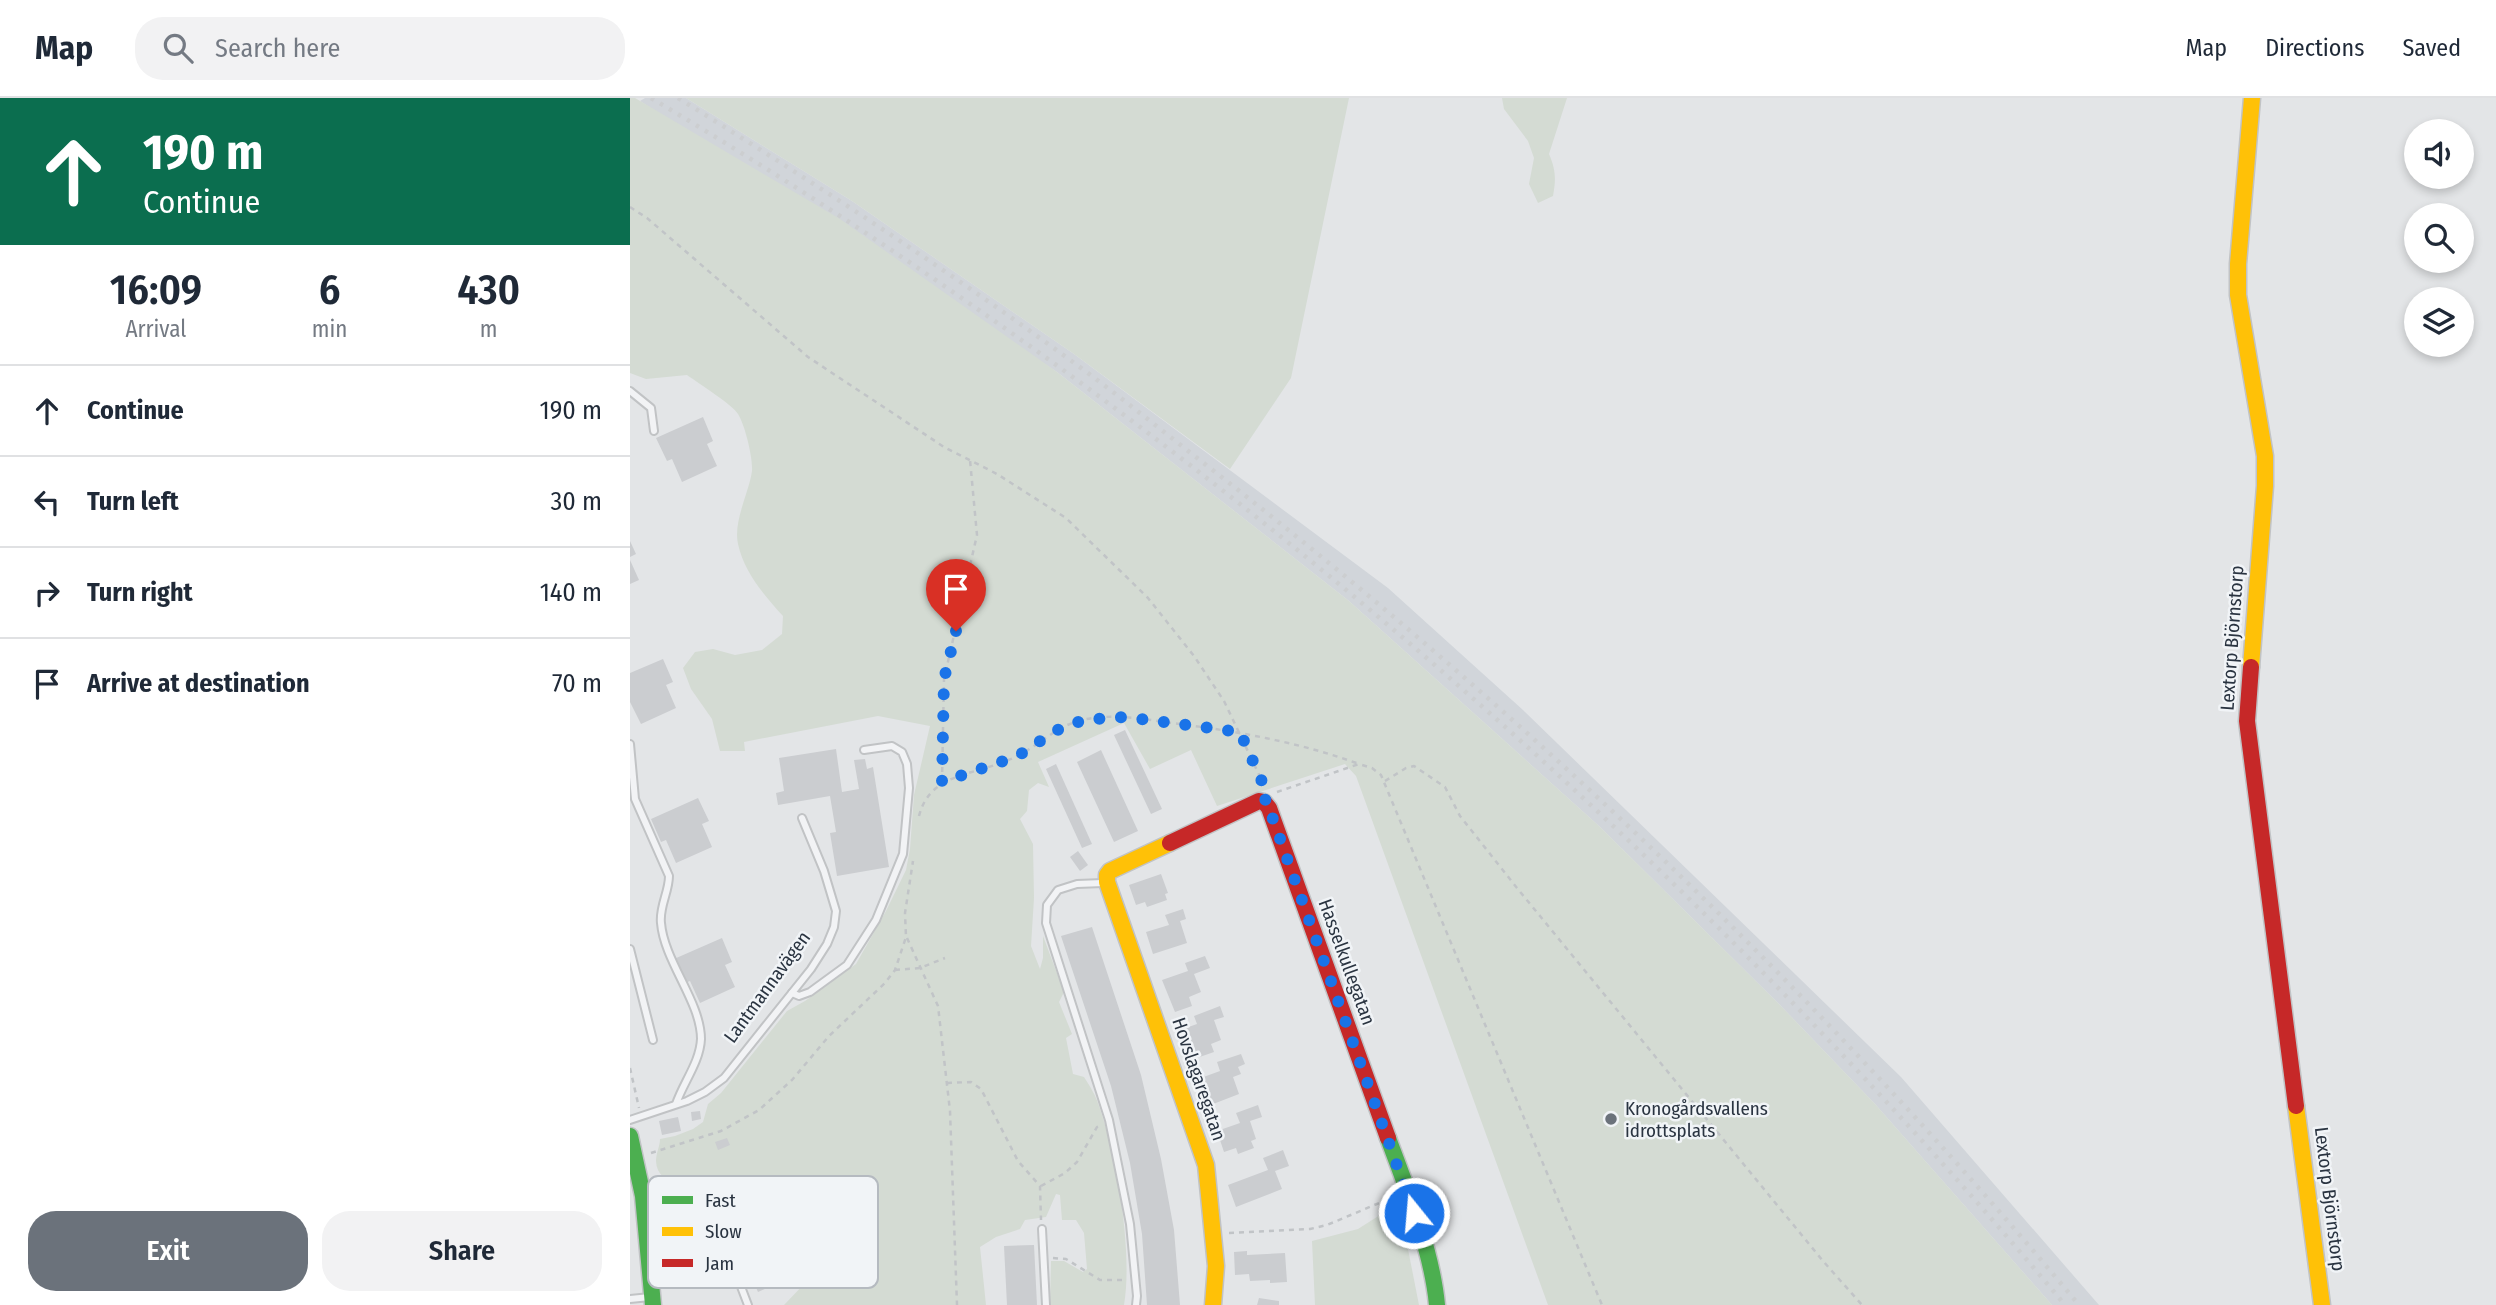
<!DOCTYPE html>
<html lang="en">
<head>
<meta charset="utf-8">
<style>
	:root { --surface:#fff; --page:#f2f2f3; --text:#1f2937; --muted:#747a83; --line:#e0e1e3; --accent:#6b727b }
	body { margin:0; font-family:"Fira Sans Condensed",sans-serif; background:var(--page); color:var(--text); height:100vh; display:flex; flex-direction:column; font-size:26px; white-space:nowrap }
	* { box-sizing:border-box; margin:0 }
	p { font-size:23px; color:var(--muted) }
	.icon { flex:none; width:38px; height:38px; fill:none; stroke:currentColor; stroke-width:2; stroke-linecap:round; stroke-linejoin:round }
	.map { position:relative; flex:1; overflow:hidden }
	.drawer { display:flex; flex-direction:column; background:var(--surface); width:630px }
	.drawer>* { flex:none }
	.top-card { background:#0b6e4f; color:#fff; overflow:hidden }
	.tools { position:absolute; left:1774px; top:21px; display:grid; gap:14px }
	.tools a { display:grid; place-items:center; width:70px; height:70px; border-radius:50%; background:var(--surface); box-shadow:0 4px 10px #0003; font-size:35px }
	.pin { position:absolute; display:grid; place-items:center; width:60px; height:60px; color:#fff; margin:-72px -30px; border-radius:50% 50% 50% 0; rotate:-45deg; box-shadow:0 0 7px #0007 }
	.pin .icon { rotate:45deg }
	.me { position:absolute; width:77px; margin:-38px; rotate:343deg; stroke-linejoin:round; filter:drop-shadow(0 0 5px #0008) }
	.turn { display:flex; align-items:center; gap:24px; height:147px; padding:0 28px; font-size:32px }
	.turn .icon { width:91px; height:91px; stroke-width:2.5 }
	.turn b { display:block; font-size:49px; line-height:60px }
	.eta { display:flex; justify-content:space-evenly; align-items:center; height:119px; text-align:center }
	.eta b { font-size:42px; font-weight:600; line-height:49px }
	.primary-button { display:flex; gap:14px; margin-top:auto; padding:14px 28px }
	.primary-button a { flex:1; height:80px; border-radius:28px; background:var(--accent); color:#fff; font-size:28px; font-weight:600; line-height:80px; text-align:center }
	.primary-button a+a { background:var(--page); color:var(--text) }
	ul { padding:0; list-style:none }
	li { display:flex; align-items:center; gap:21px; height:91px; padding:0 28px; border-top:2px solid var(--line) }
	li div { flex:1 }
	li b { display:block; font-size:26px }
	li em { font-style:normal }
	header { display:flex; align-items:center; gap:42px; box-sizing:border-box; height:98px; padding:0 35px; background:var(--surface); border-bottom:2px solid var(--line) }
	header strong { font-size:33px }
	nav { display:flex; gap:38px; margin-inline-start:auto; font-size:24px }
	.search { width:490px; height:63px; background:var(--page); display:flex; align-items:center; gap:18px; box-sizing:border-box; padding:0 24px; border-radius:28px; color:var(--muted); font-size:26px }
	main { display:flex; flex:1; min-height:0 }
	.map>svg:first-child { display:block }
	.built { fill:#d1d5da }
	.green { fill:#d4dbd3 }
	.building { fill:#cbcdd0 }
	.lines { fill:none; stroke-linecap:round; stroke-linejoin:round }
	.lane-casing { stroke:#c1c3c5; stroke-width:10 }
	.fast-casing { stroke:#c1c3c5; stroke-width:19 }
	.slow-casing { stroke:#c1c3c5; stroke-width:19 }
	.jam-casing { stroke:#c1c3c5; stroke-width:19 }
	.path { stroke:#c1c4c7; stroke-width:2.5; stroke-dasharray:5 5; stroke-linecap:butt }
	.lane { stroke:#f2f3f5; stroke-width:6 }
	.fast { stroke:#4caf50; stroke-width:16 }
	.slow { stroke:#ffc107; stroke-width:16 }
	.jam { stroke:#c62828; stroke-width:16 }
	.rail { stroke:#ccced0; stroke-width:4.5; stroke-dasharray:3.5 7; stroke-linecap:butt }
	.route { stroke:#1a73e8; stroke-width:12; stroke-dasharray:0 21.6 }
	.poi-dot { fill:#6b727b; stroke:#f1f4f7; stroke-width:2.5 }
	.labels { text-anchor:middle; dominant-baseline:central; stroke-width:5; stroke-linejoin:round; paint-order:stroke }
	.street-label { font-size:19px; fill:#2a3441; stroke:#f1f4f7 }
	.poi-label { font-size:19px; fill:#2a3441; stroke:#f1f4f7; text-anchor:start }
	.key { fill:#f1f4f7; stroke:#b5bac0; stroke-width:2 }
	.key-label { font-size:19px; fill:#2a3441 }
</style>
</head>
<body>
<header>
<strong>Map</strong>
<div class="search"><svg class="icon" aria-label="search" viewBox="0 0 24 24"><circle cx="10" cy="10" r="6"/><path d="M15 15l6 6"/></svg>Search here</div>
<nav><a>Map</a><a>Directions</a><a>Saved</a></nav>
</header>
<main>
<section class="drawer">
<div class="top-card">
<div class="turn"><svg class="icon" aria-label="ahead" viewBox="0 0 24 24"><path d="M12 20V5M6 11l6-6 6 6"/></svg><div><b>190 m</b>Continue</div></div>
</div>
<div class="eta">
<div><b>16:09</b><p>Arrival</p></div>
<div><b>6</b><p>min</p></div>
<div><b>430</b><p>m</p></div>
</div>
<ul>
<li><svg class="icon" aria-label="ahead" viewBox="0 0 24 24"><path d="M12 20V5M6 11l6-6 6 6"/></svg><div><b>Continue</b></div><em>190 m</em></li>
<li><svg class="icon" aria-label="left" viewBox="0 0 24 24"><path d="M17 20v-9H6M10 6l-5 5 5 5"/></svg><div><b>Turn left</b></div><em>30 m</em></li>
<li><svg class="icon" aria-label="right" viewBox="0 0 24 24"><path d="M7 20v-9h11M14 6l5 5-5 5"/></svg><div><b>Turn right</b></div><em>140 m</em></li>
<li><svg class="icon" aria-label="arrive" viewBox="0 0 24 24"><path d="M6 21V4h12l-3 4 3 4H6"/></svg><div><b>Arrive at destination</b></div><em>70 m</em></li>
</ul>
<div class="primary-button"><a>Exit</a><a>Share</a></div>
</section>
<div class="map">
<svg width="1866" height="1207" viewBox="0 0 1866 1207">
	<rect width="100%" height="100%" fill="#e3e5e7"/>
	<!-- built -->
	<path class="built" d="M 15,0 L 56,0 L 222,103 L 444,256 L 758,490 L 893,612 L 1271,979 L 1469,1207 L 1422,1207 L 1245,1006 L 1149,906 L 969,728 L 719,503 L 427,274 L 10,3 Z"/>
	<!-- green -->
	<g class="green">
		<path d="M 0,0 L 5,0 L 210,121 L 427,274 L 719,503 L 969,728 L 1149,906 L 1245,1006 L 1422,1207 L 918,1207 L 726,678 L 715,666 L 587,708 L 561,652 L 520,671 L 494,625 L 408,664 L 419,689 L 408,685 L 399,692 L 397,713 L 390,721 L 403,746 L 404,800 L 401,848 L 410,871 L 413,860 L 413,838 L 434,894 L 429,904 L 442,936 L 436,940 L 443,976 L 454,979 C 460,988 466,998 469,1008 C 487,1059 503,1154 494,1207 L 420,1207 L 421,1163 L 434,1163 L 453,1174 L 457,1171 L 454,1135 L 446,1122 L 432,1122 L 430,1097 L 426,1096 L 416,1119 L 395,1122 L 390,1131 L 366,1139 L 350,1149 L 356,1207 L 154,1207 L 177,1183 L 179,1148 L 157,1084 L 132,1077 L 104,1090 L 94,1102 L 82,1103 C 68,1088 27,1091 26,1063 C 26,1055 30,1048 30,1041 L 45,1038 L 63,1031 L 73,1024 L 78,1006 L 91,995 L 157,913 L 175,903 L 226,866 L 256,813 L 276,772 L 280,751 L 284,697 L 300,628 L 248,618 L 114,644 L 115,653 L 90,653 L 82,621 L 61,591 L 53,570 L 65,554 L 83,551 L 105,557 L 132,552 L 152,536 L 153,518 C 134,497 114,474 108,446 C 103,423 119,395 122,373 C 123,360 115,327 108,316 C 103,307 68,285 57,277 L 16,281 L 0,275 Z"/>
		<path d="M 56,0 L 719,0 L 661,280 L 600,371 L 444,256 L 222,103 Z"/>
		<path d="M 872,0 L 937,0 L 919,56 C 926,72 926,82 923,98 L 908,105 L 899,86 L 904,60 L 898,43 L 874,11 Z"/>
		<path d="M 750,1117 L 756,1134 L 775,1136 L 789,1207 L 685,1207 L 682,1143 L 728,1131 Z"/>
	</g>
	<!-- building -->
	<g class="building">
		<path d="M 73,319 L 83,343 L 77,346 L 87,368 L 52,384 L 42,361 L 37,363 L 26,340 Z"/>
		<path d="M 0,443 L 6,456 L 0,459 Z"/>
		<path d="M 0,462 L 9,482 L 0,486 Z"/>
		<path d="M 33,561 L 43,584 L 36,587 L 46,610 L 11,626 L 0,604 L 0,575 Z"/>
		<path d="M 495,632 L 532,711 L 521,716 L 484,637 Z"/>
		<path d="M 206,651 L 212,694 L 229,691 L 224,662 L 235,661 L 237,671 L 243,669 L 259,769 L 207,778 L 200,735 L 206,734 L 200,698 L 148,707 L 146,695 L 154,693 L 149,660 Z"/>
		<path d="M 471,652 L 508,733 L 484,744 L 447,664 Z"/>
		<path d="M 426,666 L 462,746 L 452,750 L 416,671 Z"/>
		<path d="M 68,700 L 79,723 L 72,726 L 82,749 L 46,765 L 36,742 L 31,744 L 21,721 Z"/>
		<path d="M 448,753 L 458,767 L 450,773 L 440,759 Z"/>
		<path d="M 531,776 L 538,795 L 535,796 L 537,802 L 517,809 L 515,804 L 506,807 L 499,787 Z"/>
		<path d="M 553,811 L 556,821 L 550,823 L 557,845 L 523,856 L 516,834 L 539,827 L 535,817 Z"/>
		<path d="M 462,829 L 511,977 L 531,1061 L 544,1132 L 550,1207 L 517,1207 L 512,1136 L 500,1065 L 481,988 L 431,838 Z"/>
		<path d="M 92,840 L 102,864 L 95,867 L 105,889 L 70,905 L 60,883 L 55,885 L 44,861 Z"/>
		<path d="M 575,858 L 580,870 L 564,876 L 571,894 L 559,899 L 562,908 L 545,914 L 532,882 L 558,873 L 555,865 Z"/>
		<path d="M 590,908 L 594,919 L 584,922 L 591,942 L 581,946 L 584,954 L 561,962 L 550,932 L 567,926 L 564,918 Z"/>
		<path d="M 611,956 L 615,966 L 608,969 L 611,976 L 603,979 L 609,996 L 578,1008 L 568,981 L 590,973 L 587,964 Z"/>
		<path d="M 628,1007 L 632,1019 L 620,1023 L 626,1041 L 621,1043 L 624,1050 L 608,1056 L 606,1050 L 594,1054 L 587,1033 L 610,1025 L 606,1015 Z"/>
		<path d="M 70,1013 L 71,1021 L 62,1023 L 61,1014 Z"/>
		<path d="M 48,1019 L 51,1033 L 32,1037 L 29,1023 Z"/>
		<path d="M 97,1040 L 100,1047 L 88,1052 L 85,1044 Z"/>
		<path d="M 653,1052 L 659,1068 L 645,1073 L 652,1091 L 606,1109 L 598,1087 L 638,1072 L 633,1060 Z"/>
		<path d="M 150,1128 L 161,1152 L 154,1155 L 164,1178 L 128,1194 L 118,1171 L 113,1173 L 102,1150 Z"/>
		<path d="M 404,1147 L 407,1207 L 377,1207 L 374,1148 Z"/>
		<path d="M 617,1153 L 617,1157 L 655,1155 L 657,1184 L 640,1185 L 640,1182 L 620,1183 L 619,1176 L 605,1177 L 604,1154 Z"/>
		<path d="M 629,1200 L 649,1203 L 649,1207 L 627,1207 Z"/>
	</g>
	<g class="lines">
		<defs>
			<g id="lane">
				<path d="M 0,293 L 21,310 L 24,333"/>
				<path d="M 0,646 L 5,701 L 39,778 C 39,794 29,809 31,825 C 34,863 71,904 71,941 C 70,964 53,985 46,1006"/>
				<path d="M 473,785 L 447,786 L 428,792 L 417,807 L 416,825 L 479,1022 L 500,1126 L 507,1198 L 506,1207"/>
				<path d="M 0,851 L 23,942"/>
				<path d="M 162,895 L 169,898 L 180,894 L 217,867 L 246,822 L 273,756 L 279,690 L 277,666 L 272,654 L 262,648 L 234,652"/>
				<path d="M 0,1022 L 57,1003 L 75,994 L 94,980 L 181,871 L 197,846 L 204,829 L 206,813 L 194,773 L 172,720"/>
				<path d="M 15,1098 C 45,1096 64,1089 84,1118 L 118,1207"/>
				<path d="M 412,1131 L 416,1207"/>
				<path d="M 0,1201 L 20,1199"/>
			</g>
			<g id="fast">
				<path d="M 0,1038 L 13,1098 L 23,1207"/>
				<path d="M 758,1040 C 777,1091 802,1153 807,1207"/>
			</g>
			<g id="slow">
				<path d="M 1621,569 L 1635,388 L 1635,358 L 1608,197 L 1608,166 L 1622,0"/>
				<path d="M 540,745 L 480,773 L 477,777 L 477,784 L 576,1067 L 586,1168 L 583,1207"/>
				<path d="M 1666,1008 L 1692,1207"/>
			</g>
			<g id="jam">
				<path d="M 1621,569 L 1617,623 L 1666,1008"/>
				<path d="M 540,745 L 629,703 L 634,704 L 639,710 L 758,1040"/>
			</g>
		</defs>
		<!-- lane casing -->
		<use href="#lane" class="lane-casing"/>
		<!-- fast casing -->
		<use href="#fast" class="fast-casing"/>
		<!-- slow casing -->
		<use href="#slow" class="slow-casing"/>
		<!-- jam casing -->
		<use href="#jam" class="jam-casing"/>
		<!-- path -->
		<g class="path">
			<path d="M 0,109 L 17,120 L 178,259 L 314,349 L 367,376 L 436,420 L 518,500 L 564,558 L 594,603 L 633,685"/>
			<path d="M 755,683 L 776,670 L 784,668 L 815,689 L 830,718 L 887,790 L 1193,1163 L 1232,1207"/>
			<path d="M 312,684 L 314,581 L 347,437 L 340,362"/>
			<path d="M 647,694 L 729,666 L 742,670 L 751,677 L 972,1207"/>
			<path d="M 289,718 C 299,679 334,678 368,666 C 374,663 381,662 387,658 C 410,647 426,628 452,622 C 482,615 512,621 542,625 C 605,633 669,644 729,666"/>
			<path d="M 277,840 L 308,908 L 320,1013 L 327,1207"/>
			<path d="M 265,872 L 290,870 L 315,860"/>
			<path d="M 0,970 L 9,1010"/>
			<path d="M 317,985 L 341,984 L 351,991 L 388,1063 L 410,1088 L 411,1122"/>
			<path d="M 21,1055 L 91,1033 L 129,1012 L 162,982 L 199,938 L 255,885 L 265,872 L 276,839 L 275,815 L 283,763"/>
			<path d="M 411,1088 L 435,1075 L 447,1064 L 467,1029 L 471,1027"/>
			<path d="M 599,1135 L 680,1131 L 697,1127 L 761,1100"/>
			<path d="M 423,1160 L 436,1161 L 470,1182 L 494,1182"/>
		</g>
		<!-- lane -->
		<use href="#lane" class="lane"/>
		<!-- fast -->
		<use href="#fast" class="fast"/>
		<!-- slow -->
		<use href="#slow" class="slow"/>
		<!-- jam -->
		<use href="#jam" class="jam"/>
		<!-- rail -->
		<g class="rail">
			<path d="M 21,0 C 550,315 1040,734 1435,1207"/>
			<path d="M 48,0 C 180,82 310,167 436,259 C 479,290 520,323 562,356 C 887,607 1186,891 1449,1207"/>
		</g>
	</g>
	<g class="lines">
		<!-- route -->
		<path class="route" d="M 326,533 L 314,581 L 312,684 L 388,658 L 425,633 L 453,622 L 496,619 L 610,634 L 638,697 L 634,704 L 639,710 L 784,1115"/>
	</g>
	<!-- markers -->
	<circle class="poi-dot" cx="981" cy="1021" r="7"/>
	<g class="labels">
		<!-- street labels -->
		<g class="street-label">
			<text transform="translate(1602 540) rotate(-86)">Lextorp Björnstorp</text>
			<text transform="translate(717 864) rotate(70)">Hasselkullegatan</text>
			<text transform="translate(137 889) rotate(-54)">Lantmannavägen</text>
			<text transform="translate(569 981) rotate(71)">Hovslagaregatan</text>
			<text transform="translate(1700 1101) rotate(83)">Lextorp Björnstorp</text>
		</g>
		<!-- poi labels -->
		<g class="poi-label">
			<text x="995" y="1010">Kronogårdsvallens<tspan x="995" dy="22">idrottsplats</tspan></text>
		</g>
	</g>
	<!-- legend -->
	<rect x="18" y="1078" width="230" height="112" rx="10" class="key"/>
	<rect x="32" y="1098" width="31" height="8" fill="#4caf50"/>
	<rect x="32" y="1129" width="31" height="9" fill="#ffc107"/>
	<rect x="32" y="1161" width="31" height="8" fill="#c62828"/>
	<g class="key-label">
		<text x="75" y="1109">Fast</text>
		<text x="75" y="1140">Slow</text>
		<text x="75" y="1172">Jam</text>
	</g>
</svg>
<div class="tools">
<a><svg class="icon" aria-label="sound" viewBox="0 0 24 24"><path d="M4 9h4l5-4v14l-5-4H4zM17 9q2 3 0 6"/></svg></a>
<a><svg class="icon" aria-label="search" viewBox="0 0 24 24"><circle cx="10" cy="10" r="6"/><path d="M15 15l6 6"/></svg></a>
<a><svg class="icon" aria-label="layers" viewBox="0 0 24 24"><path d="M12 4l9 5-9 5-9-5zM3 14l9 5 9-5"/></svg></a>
</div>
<div class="pin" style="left:326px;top:533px;background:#d93025"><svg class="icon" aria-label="arrive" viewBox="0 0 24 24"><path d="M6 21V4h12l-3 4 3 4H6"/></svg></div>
<svg class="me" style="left:784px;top:1115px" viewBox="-20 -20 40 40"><circle r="17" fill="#1a73e8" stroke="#fff" stroke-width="3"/><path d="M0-11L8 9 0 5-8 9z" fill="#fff"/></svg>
</div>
</main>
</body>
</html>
